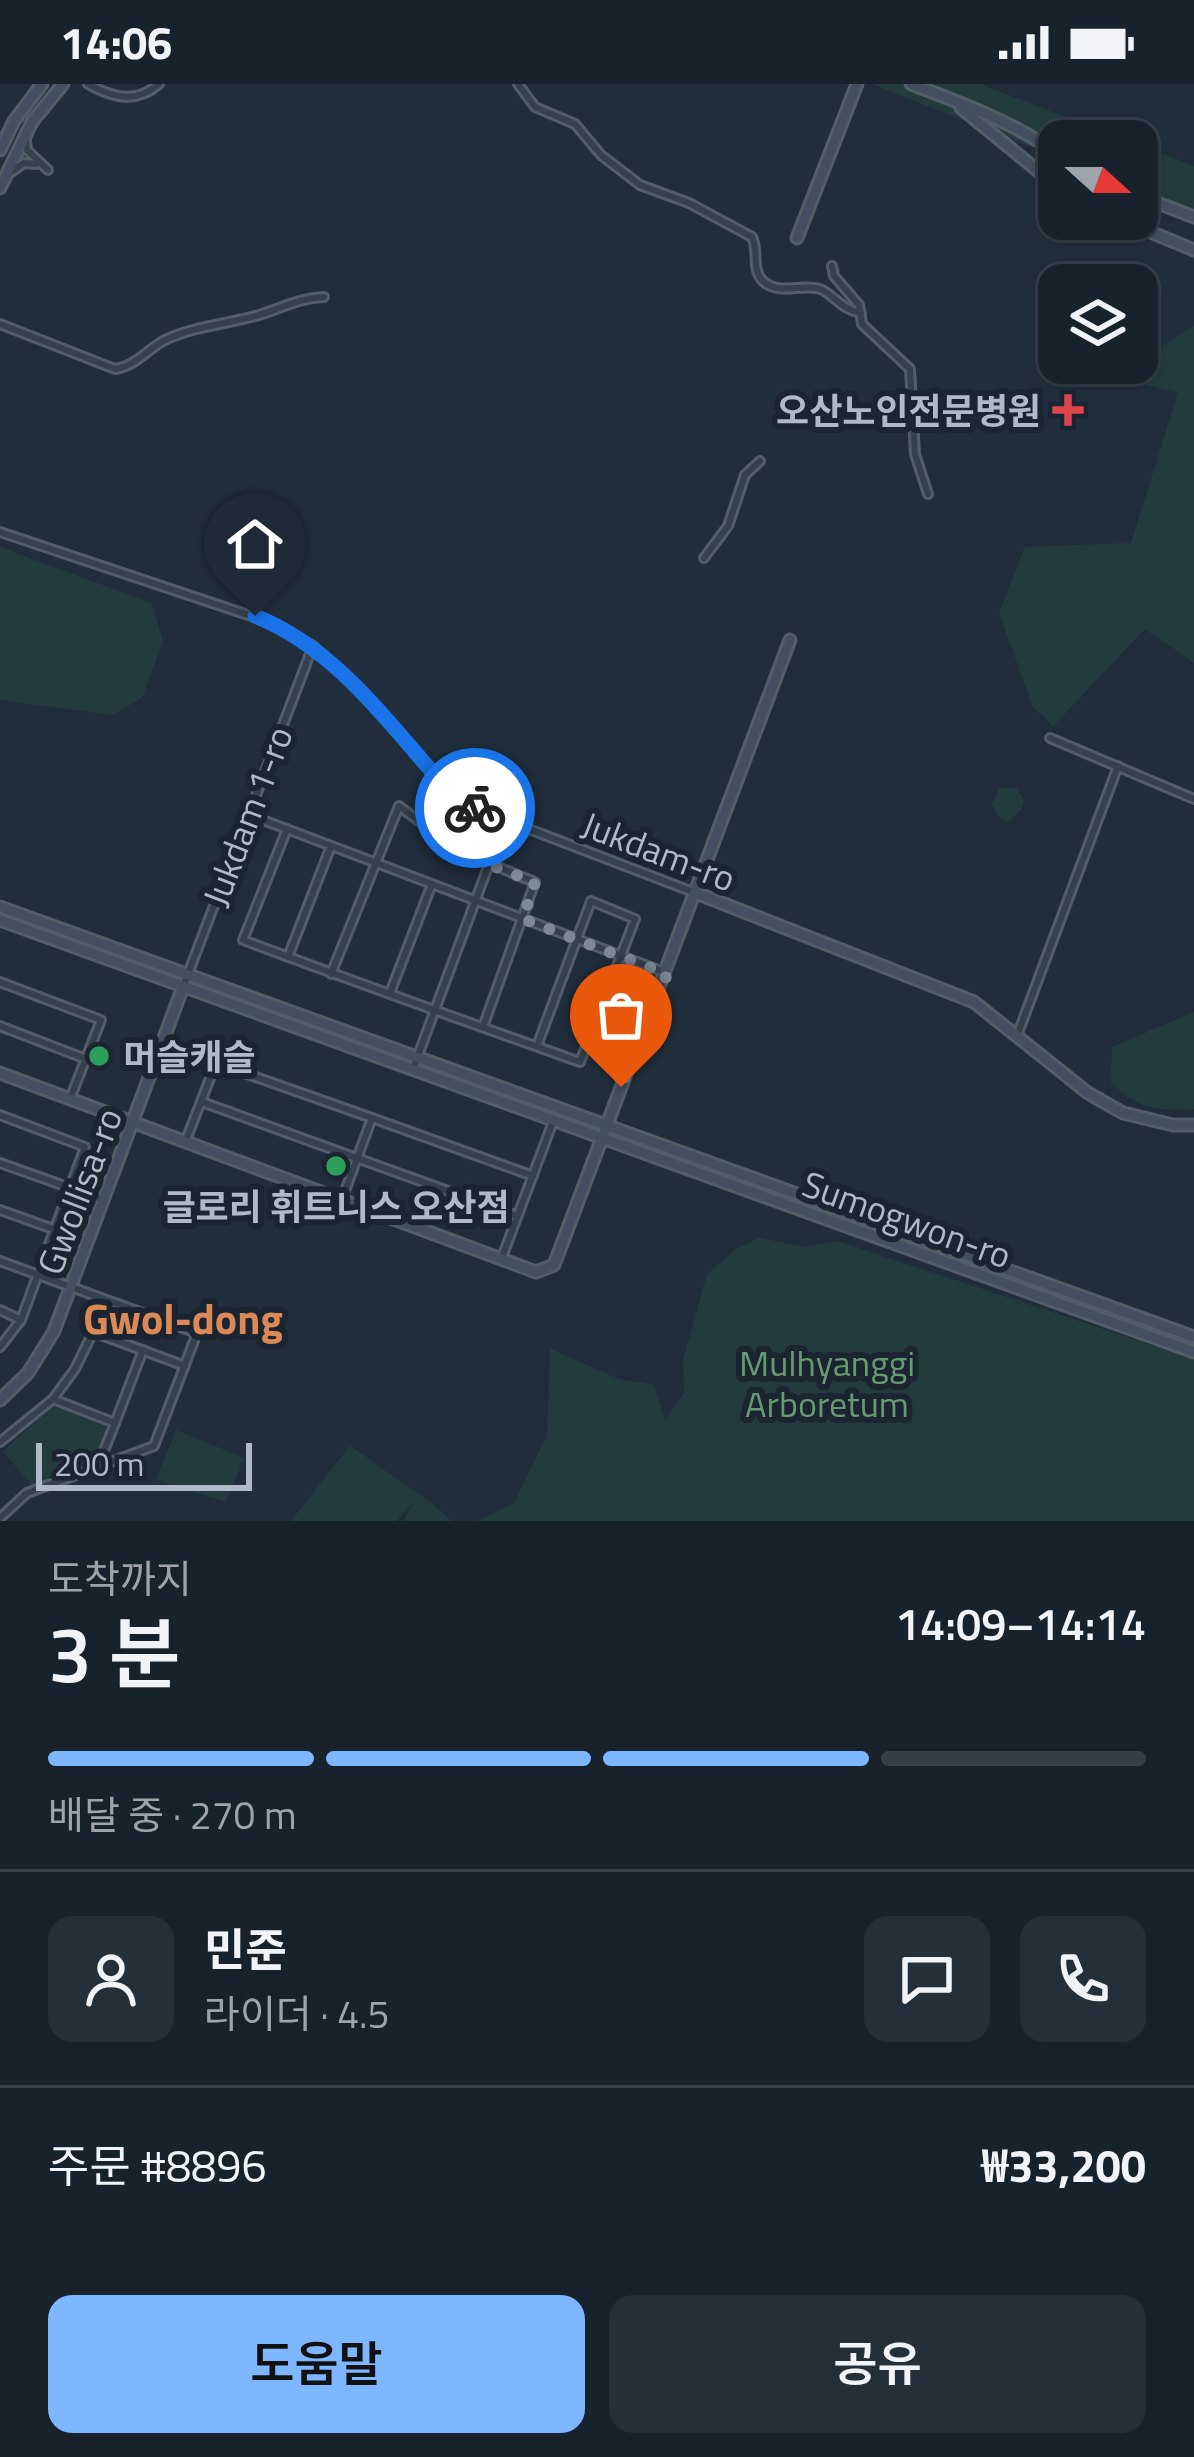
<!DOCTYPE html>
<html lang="ko">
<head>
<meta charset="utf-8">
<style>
	body { margin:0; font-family:"Titillium Web","Noto Sans KR",sans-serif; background:#252f39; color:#f1f3f6; height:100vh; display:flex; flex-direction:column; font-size:45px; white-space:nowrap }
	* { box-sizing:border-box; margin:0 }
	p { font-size:39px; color:#9fa4aa }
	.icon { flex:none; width:66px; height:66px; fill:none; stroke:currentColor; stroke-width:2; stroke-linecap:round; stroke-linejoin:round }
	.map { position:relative; height:1437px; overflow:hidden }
	.side { display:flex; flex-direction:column; background:#18222d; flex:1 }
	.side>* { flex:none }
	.needle { width:78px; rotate:111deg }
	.buttons { position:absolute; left:1038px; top:36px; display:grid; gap:24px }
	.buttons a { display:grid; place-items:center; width:120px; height:120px; border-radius:24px; background:#18222d; box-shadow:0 3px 9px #0004,0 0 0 3px #363f49; font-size:60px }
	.scale { position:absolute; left:36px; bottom:30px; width:216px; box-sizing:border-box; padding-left:12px; border:6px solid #afbac8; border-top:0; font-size:33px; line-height:42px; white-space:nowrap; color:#afbac8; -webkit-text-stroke:9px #1a2531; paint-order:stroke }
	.pin { position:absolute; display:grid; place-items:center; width:102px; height:102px; color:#fff; margin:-123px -51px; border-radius:50% 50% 50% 0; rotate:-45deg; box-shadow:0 0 12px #0007 }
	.pin .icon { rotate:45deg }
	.courier { position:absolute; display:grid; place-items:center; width:120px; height:120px; margin:-60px; border:9px solid #1a73e8; border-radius:50%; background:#fff; color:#222; box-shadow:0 3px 15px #0007 }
	.head em { font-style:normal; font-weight:600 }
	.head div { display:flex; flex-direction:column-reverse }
	.head { display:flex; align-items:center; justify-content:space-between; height:204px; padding:0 48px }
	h1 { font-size:78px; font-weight:600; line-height:90px }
	.bar { display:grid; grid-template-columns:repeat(4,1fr); gap:18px 12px; align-content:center; height:144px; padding:0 48px }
	.bar i { height:15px; border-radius:9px; background:#363f49 }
	.bar .selected { background:#7eb7ff }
	.bar p { grid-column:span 4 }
	.line { display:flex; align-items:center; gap:30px; padding:0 48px; border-top:3px solid #363f49 }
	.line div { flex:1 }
	.round { display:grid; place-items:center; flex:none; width:126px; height:126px; border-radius:24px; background:#252f39 }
	.primary-button { display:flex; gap:24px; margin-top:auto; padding:24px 48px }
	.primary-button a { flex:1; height:138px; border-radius:24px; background:#7eb7ff; color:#111; font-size:48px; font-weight:600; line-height:138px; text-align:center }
	.primary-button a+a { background:#252f39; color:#f1f3f6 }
	.status { display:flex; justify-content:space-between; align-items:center; height:84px; padding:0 60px; background:#18222d; direction:ltr }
	.status svg { height:33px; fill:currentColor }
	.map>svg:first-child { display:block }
</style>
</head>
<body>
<div class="status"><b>14:06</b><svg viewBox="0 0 49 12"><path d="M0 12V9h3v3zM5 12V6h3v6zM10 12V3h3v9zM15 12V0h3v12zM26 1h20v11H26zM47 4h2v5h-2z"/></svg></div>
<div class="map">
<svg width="1194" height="1437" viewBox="0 0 1194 1437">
	<rect width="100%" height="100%" fill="#202e3c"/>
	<!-- green -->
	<g fill="#223c3d">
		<polygon points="872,0 980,0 1128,57 1059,57 1059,74"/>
		<polygon points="1137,60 1194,82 1194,126 1137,104"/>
		<polygon points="1194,242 1194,579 1145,545 1053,642 1033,623 999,529 1025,463 1131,459 1178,309 1132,297 1134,279"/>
		<polygon points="0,463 151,519 163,556 142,614 112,631 0,616"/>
		<polygon points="999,704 1016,704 1024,716 1021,726 1008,738 997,731 992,720"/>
		<path d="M1194 928V1025C1155 1027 1140 1025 1111 999L1112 963Z"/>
		<polygon points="759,1154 806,1163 837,1157 1194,1275 1194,1437 478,1437 514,1419 547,1351 550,1265 619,1295 654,1301 665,1336 684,1309 683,1276 707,1190 735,1166"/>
		<polygon points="56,1320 111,1343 96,1378 33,1403 3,1367"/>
		<polygon points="176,1346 244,1374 226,1418 156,1396"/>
		<polygon points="350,1362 432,1419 451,1437 403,1437 414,1418 396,1437 291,1437"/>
	</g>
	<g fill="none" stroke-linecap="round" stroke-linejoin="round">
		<defs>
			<g id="street">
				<path d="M88 0C113 14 136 20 159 0"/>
				<path d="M518 0 535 23 575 40 601 71 640 101 689 119 752 153C759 166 751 186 763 197 779 212 802 199 820 205 835 211 840 225 861 229"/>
				<polyline points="26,57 27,66 48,86"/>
				<polyline points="11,88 24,79 36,80"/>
				<polyline points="832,182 834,192 859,221 862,240 910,285 915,370 928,410"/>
				<path d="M0 240 115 285C134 283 148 265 165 256 194 242 228 240 259 231 282 224 299 214 324 213"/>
				<polyline points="0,448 278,541 313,562 346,592 449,707 474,724 693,808"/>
				<polyline points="704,474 728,442 745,391 760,377"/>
				<polyline points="1050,654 1194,715"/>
				<polyline points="247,730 664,888"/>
				<path d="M287 745 243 856C355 898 467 938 580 978L635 835 591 817 537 962"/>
				<polyline points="288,873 331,762"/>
				<path d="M331 890 399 722C442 756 484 779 535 798L483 943"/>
				<polyline points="0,898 101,936 70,1015"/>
				<polyline points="183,903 313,562"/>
				<polyline points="390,909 432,800"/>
				<polyline points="0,942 86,975"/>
				<polyline points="1017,952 1118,682"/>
				<polyline points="413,985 505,737"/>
				<polyline points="202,1018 517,1132"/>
				<polyline points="0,1031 85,1063 21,1236"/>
				<polyline points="372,1034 533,1092"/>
				<polyline points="186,1056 216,979 372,1034 342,1115"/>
				<polyline points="0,1079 104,1116"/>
				<polyline points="0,1126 56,1146"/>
				<polyline points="501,1176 554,1035"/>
				<polyline points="0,1177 197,1249 154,1362 27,1409 0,1434"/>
				<polyline points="0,1226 21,1236 0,1263"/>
				<polyline points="115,1339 143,1266"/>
				<polyline points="0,1358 53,1315"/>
				<polyline points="100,1377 115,1339 53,1315 75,1285 93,1248 185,1282"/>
			</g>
			<g id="secondary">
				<path d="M911 0C964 20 1012 38 1059 70"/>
				<polyline points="961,24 1059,104"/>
				<polyline points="0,66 14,37 42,0"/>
				<polyline points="0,104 32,38 63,0"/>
				<polyline points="1137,111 1194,133"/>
				<polyline points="1119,135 1194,166"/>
				<polyline points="797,154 857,0"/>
				<polyline points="696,809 974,918 1088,1009 1123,1029 1173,1041 1194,1041"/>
				<polyline points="0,823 1194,1253"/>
				<polyline points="0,836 1194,1268"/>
				<polyline points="0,989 536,1188 554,1181 790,556"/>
				<polyline points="0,1316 28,1289 54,1247 183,903"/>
			</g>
		</defs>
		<!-- street casing -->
		<use href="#street" stroke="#525d6a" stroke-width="12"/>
		<!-- secondary casing -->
		<use href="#secondary" stroke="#525d6a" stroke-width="15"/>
		<!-- street -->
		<use href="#street" stroke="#34404c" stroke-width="6"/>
		<!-- secondary -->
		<use href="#secondary" stroke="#424f60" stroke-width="9"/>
	</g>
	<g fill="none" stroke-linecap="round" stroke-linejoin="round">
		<!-- done -->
		<polyline stroke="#7d8997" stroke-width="12" stroke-dasharray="0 21.6" points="475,724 505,737 490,781 535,798 523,835 667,890 621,1003"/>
		<!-- route -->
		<path stroke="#1a73e8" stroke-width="15" d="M255 532C338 565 391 643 449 707L475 724"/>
	</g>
	<!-- markers -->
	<path fill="#e0444e" stroke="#1a2531" stroke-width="4.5" d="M1062 308h12v12h12v12h-12v12h-12v-12h-12v-12h12z"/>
	<g fill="#2e9e5b" stroke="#1a2531" stroke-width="4.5">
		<circle cx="99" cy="972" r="12"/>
		<circle cx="336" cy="1082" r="12"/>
	</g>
	<g text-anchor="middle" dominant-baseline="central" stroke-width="12" stroke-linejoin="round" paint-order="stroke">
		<!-- poi labels -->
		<g font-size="36" font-weight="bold" fill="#afbac8" stroke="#1a2531" text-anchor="end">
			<text x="1041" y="326">오산노인전문병원</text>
			<text x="123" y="972" text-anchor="start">머슬캐슬</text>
			<text x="336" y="1122" text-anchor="middle">글로리 휘트니스 오산점</text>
		</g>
		<!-- street labels -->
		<g font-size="36" fill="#afbac8" stroke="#1a2531">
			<text transform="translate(247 732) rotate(-69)">Jukdam 1-ro</text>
			<text transform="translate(659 767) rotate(21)">Jukdam-ro</text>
			<text transform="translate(79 1107) rotate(-69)">Gwollisa-ro</text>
			<text transform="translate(907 1135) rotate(20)">Sumogwon-ro</text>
		</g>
		<!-- park labels -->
		<g font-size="36" fill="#659b6e" stroke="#1a2531">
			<text x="827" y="1278">Mulhyanggi<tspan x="827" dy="41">Arboretum</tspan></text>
		</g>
		<!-- quarter labels -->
		<g font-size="42" font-weight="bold" fill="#db8957" stroke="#1a2531">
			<text x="183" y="1234">Gwol-dong</text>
		</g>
	</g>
</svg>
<div class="buttons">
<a><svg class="needle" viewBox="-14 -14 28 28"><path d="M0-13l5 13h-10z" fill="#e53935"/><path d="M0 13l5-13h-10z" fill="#9fa4aa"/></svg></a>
<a><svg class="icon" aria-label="layers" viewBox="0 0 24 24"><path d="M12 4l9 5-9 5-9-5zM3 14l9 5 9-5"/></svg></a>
</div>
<div class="scale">200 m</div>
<div class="pin" style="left:621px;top:1003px;background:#ea580c"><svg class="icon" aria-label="bag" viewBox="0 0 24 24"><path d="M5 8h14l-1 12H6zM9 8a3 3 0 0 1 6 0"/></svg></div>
<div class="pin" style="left:255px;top:532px;background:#1f2937"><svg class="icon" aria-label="home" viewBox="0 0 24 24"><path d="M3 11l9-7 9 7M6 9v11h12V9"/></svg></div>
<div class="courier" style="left:475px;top:724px"><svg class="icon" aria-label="bike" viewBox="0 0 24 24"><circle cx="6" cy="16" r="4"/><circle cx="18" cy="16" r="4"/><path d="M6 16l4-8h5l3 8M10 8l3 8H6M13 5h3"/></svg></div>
</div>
<section class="side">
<div class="head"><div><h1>3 분</h1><p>도착까지</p></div><em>14:09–14:14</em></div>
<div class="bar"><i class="selected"></i><i class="selected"></i><i class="selected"></i><i></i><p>배달 중 · 270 m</p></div>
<div class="line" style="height:216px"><a class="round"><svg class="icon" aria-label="person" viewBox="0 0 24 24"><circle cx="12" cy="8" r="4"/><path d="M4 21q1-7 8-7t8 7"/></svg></a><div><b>민준</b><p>라이더 · 4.5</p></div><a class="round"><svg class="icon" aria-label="chat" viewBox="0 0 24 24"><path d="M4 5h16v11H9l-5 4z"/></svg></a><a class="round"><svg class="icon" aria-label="phone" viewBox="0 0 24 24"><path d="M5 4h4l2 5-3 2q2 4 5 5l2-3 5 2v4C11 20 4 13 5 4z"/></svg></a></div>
<div class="line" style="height:156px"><div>주문 #8896</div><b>₩33,200</b></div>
<div class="primary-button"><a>도움말</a><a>공유</a></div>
</section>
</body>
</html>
